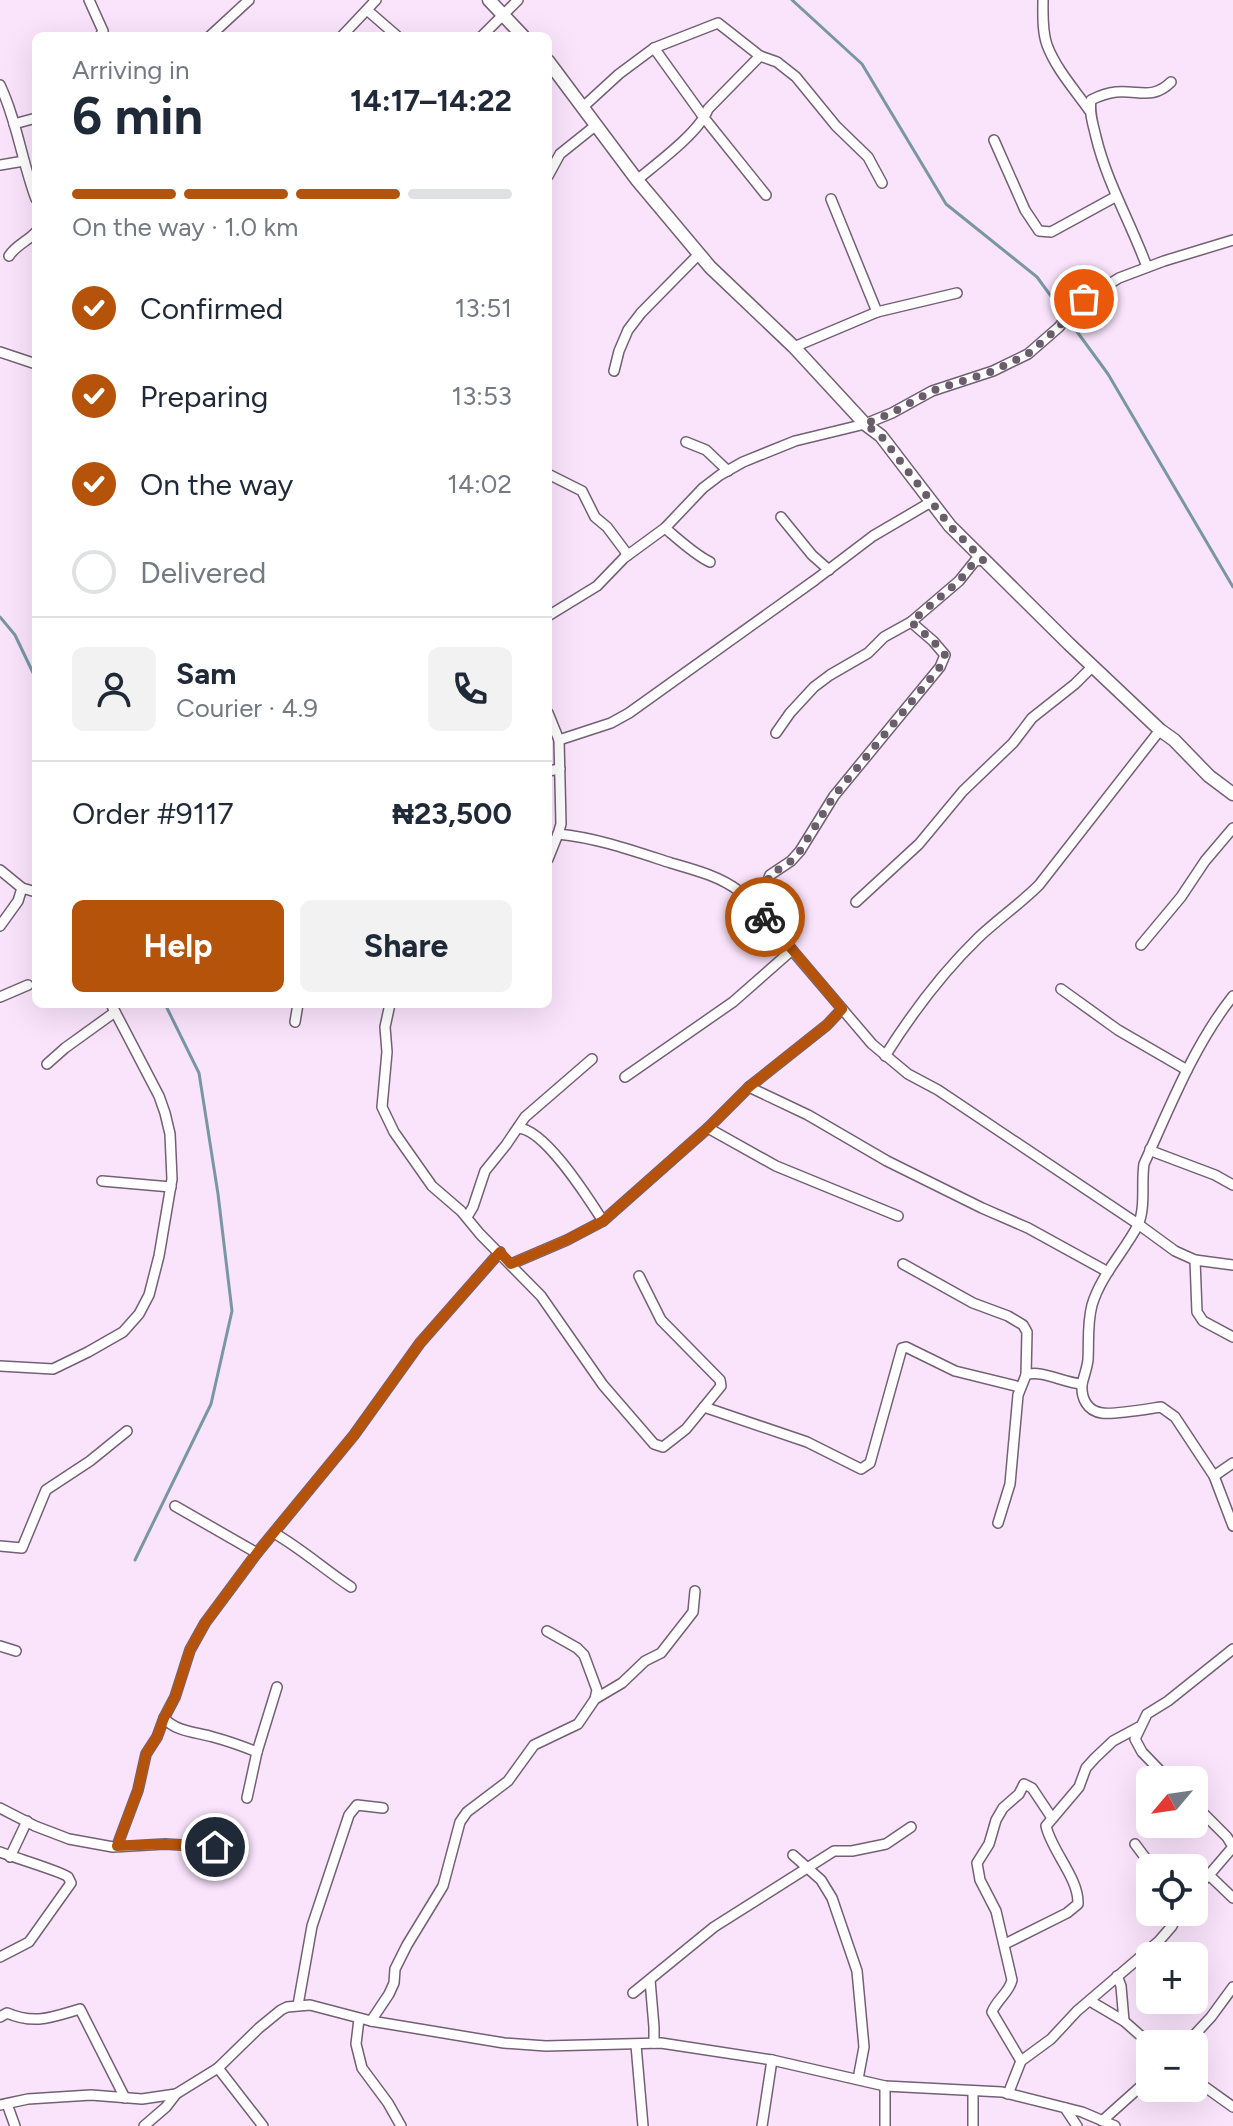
<!DOCTYPE html>
<html lang="en">
<head>
<meta charset="utf-8">
<style>
	body { margin:0; font-family:Figtree,sans-serif; background:#f2f2f3; color:#1f2937; height:100vh; display:flex; flex-direction:column; font-size:30px; white-space:nowrap }
	* { box-sizing:border-box; margin:0 }
	p { font-size:26px; color:#747a83 }
	.icon { flex:none; width:44px; height:44px; fill:none; stroke:currentColor; stroke-width:2; stroke-linecap:round; stroke-linejoin:round }
	.map { position:relative; flex:1; overflow:hidden }
	.drawer { position:absolute; left:32px; top:32px; width:520px; height:976px; display:flex; flex-direction:column; background:#fff; border-radius:12px; box-shadow:0 8px 32px #0002 }
	.drawer>* { flex:none }
	.needle { width:52px; rotate:241deg }
	.tools { position:absolute; left:1136px; top:1766px; display:grid; gap:16px }
	.tools a { display:grid; place-items:center; width:72px; height:72px; border-radius:12px; background:#fff; box-shadow:0 8px 32px #0002; font-size:40px }
	.pin { position:absolute; display:grid; place-items:center; width:68px; height:68px; color:#fff; margin:-34px; border:4px solid #fff; border-radius:50%; box-shadow:0 2px 8px #0007 }
	.courier { position:absolute; display:grid; place-items:center; width:80px; height:80px; margin:-40px; border:6px solid #b45309; border-radius:50%; background:#fff; color:#222; box-shadow:0 2px 10px #0007 }
	.summary em { font-style:normal; font-weight:700 }
	.summary div { display:flex; flex-direction:column-reverse }
	.summary { display:flex; align-items:center; justify-content:space-between; height:136px; padding:0 40px }
	h1 { font-size:52px; font-weight:700; line-height:60px }
	.bar { display:grid; grid-template-columns:repeat(4,1fr); gap:12px 8px; align-content:center; height:96px; padding:0 40px }
	.bar i { height:10px; border-radius:6px; background:#e0e1e3 }
	.bar .active { background:#b45309 }
	.bar p { grid-column:span 4 }
	.line { display:flex; align-items:center; gap:20px; padding:0 40px; border-top:2px solid #e0e1e3 }
	.line div { flex:1 }
	.round { display:grid; place-items:center; flex:none; width:84px; height:84px; border-radius:12px; background:#f2f2f3 }
	ol { padding:0 40px; list-style:none }
	li { display:flex; align-items:center; gap:24px; height:88px }
	li p { margin-inline-start:auto }
	li .icon { padding:8px; border-radius:50%; background:#b45309; color:#fff; stroke-width:4 }
	li:last-child { color:#747a83 }
	li i { width:44px; height:44px; border:4px solid #e0e1e3; border-radius:50% }
	.button { display:flex; gap:16px; margin-top:auto; padding:16px 40px }
	.button a { flex:1; height:92px; border-radius:12px; background:#b45309; color:#fff; font-size:32px; font-weight:700; line-height:92px; text-align:center }
	.button a+a { background:#f2f2f3; color:#1f2937 }
	.map>svg:first-child { display:block }
</style>
</head>
<body>
<div class="map">
<svg width="1233" height="2126" viewBox="0 0 1233 2126">
	<rect width="100%" height="100%" fill="#fae4fc"/>
	<g fill="none" stroke-linecap="round" stroke-linejoin="round">
		<!-- stream -->
		<g stroke="#7996a3" stroke-width="3">
			<polyline points="792,0 862,64 946,204 1037,277 1108,374 1233,587"/>
			<polyline points="0,617 15,635 36,679"/>
			<polyline points="135,1560 211,1404 232,1311 218,1194 199,1073 165,1004"/>
		</g>
		<defs>
			<g id="minor">
				<polyline points="89,0 103,31 100,36"/>
				<path d="M1043 0C1043 14 1042 31 1047 45 1056 69 1075 90 1089 110"/>
				<polyline points="367,10 397,36"/>
				<polyline points="210,36 249,0"/>
				<polyline points="342,36 376,0"/>
				<polyline points="482,36 518,0"/>
				<polyline points="654,48 705,119 766,195"/>
				<path d="M0 85C17 121 22 162 36 199"/>
				<polyline points="583,107 619,74 654,48 718,23 760,56 777,62 796,77 836,126 868,157 882,183"/>
				<polyline points="14,124 36,118"/>
				<polyline points="994,140 1025,210 1039,231 1051,232 1115,197"/>
				<polyline points="0,165 24,161"/>
				<polyline points="548,176 560,154 595,126"/>
				<path d="M637 180C656 164 700 132 708 109L760 56"/>
				<polyline points="831,199 877,312"/>
				<path d="M9 256C16 245 28 241 36 232"/>
				<path d="M1147 267C1131 223 1107 183 1096 137 1093 124 1089 113 1091 100 1099 96 1107 93 1116 92 1139 90 1153 100 1171 82"/>
				<polyline points="794,347 877,312 957,293"/>
				<polyline points="0,352 36,364"/>
				<polyline points="614,371 619,351 628,330 641,313 699,254"/>
				<polyline points="686,442 706,450 728,471"/>
				<polyline points="548,474 582,491 595,517 607,527 628,555"/>
				<polyline points="781,517 812,555 829,570"/>
				<path d="M665 528C678 539 695 555 710 562"/>
				<polyline points="548,616 597,586 624,558 665,528 703,488 720,475 743,462 795,441 865,424 892,413 932,391 993,371 1028,354 1059,327 1077,304 1119,278 1164,261 1233,240"/>
				<polyline points="548,713 559,740 561,824 558,834 548,859"/>
				<polyline points="776,733 790,713 814,687 830,675 868,653 884,637 911,622 959,581 975,561 983,560"/>
				<polyline points="559,740 611,723 629,713 815,580 873,536 931,502"/>
				<polyline points="548,771 560,769"/>
				<path d="M558 834C598 838 634 851 671 863 695 870 719 876 739 891 760 907 776 930 792 950L733 1002 625 1077"/>
				<polyline points="0,870 22,888 36,892"/>
				<polyline points="856,902 919,844 963,791 1013,743 1032,718 1075,684 1093,666"/>
				<polyline points="757,908 770,875 791,861 800,851 834,796 940,667 945,655 933,641 911,622"/>
				<polyline points="0,926 18,901 22,888"/>
				<polyline points="1141,945 1181,897 1205,861 1233,828"/>
				<polyline points="792,950 872,1044 908,1074 938,1090 1138,1224 1175,1251 1195,1260 1233,1265"/>
				<polyline points="1061,989 1118,1030 1187,1070"/>
				<polyline points="0,997 28,985"/>
				<polyline points="390,1004 385,1027 387,1052 382,1107 394,1132 432,1186 461,1211 480,1234 541,1296 603,1385 654,1444 663,1447 686,1429 721,1386 720,1380 661,1320 639,1276"/>
				<polyline points="295,1022 298,1004"/>
				<path d="M885 1056C912 1013 942 973 978 938 998 919 1020 904 1039 885L1160 730"/>
				<polyline points="47,1064 65,1048 115,1012"/>
				<polyline points="749,1087 808,1115 887,1161 982,1208 1028,1228 1108,1272"/>
				<path d="M518 1128C545 1129 588 1198 603 1221"/>
				<polyline points="708,1128 776,1166 898,1216"/>
				<polyline points="1150,1149 1154,1152 1215,1175 1233,1185"/>
				<polyline points="102,1181 171,1187"/>
				<polyline points="467,1217 473,1207 485,1171 506,1145 525,1117 592,1059"/>
				<polyline points="1195,1260 1197,1312 1203,1321 1233,1337"/>
				<polyline points="511,1264 567,1240 603,1221 708,1128 749,1087 827,1025 842,1009"/>
				<polyline points="903,1264 973,1303 1008,1316 1023,1325 1027,1332 1026,1375"/>
				<polyline points="0,1366 53,1369 88,1352 123,1332 139,1314 149,1295 159,1256 172,1179 170,1134 165,1113 159,1096 111,1004"/>
				<path d="M1082 1384C1081 1398 1087 1411 1102 1413 1113 1415 1147 1409 1161 1407L1175 1417 1214 1476 1233 1526"/>
				<polyline points="704,1407 807,1442 861,1469 870,1463 902,1348 906,1347 955,1371 1020,1387"/>
				<polyline points="1214,1476 1233,1463"/>
				<polyline points="175,1506 257,1553"/>
				<path d="M998 1523 1010 1484 1018 1395 1026 1375C1040 1369 1064 1383 1082 1384 1084 1376 1087 1368 1088 1360 1089 1342 1087 1324 1092 1305 1101 1275 1124 1252 1138 1225 1146 1207 1141 1183 1144 1164 1170 1107 1194 1045 1233 996"/>
				<path d="M274 1533C302 1549 325 1570 351 1587"/>
				<polyline points="0,1546 22,1548 46,1490 90,1461 127,1431"/>
				<polyline points="0,1646 16,1651"/>
				<polyline points="595,1699 622,1683 645,1661 661,1653 693,1612 695,1591"/>
				<path d="M164 1718C176 1732 196 1732 213 1737 228 1741 242 1746 257 1752"/>
				<polyline points="1169,1780 1142,1752 1135,1739 1147,1714 1168,1701 1233,1649"/>
				<polyline points="247,1798 257,1752 277,1687"/>
				<polyline points="1194,1804 1227,1837 1233,1847 1209,1875 1194,1889"/>
				<polyline points="0,1808 35,1826 69,1839 113,1847 165,1844 215,1847"/>
				<polyline points="1135,1844 1153,1868"/>
				<polyline points="117,1846 138,1790 146,1754 157,1737 164,1718 175,1697 190,1650 205,1623 257,1553 354,1435 420,1343 500,1252"/>
				<path d="M0 1852C12 1857 63 1872 68 1877 69 1879 70 1881 71 1883L29 1942 0 1957"/>
				<polyline points="793,1855 821,1880 832,1898 857,1971 864,2047 858,2079"/>
				<polyline points="10,1857 27,1821"/>
				<polyline points="1209,1875 1233,1898"/>
				<path d="M1005 1944 1067 1913 1078 1904C1079 1878 1052 1852 1046 1826L1079 1787 1086 1768 1095 1758 1113 1741 1139 1727"/>
				<polyline points="1117,1976 1121,1986 1124,2021"/>
				<polyline points="650,1980 654,2027 654,2043"/>
				<polyline points="633,1993 714,1927 834,1851 852,1851 886,1844 911,1827"/>
				<polyline points="1090,2001 1124,2021 1150,2044"/>
				<polyline points="298,2005 312,1926 349,1815 357,1805 383,1808"/>
				<path d="M0 2017 7 2013C35 2025 52 2017 80 2009L125 2098"/>
				<polyline points="359,2019 356,2044 362,2068 388,2103 401,2126"/>
				<polyline points="371,2021 389,1994 394,1983 395,1969 407,1945 443,1886 460,1822 467,1812 508,1781 534,1745 578,1724 595,1699 597,1690 584,1655 577,1648 547,1631"/>
				<polyline points="1186,2044 1211,2017 1233,1987"/>
				<polyline points="636,2045 643,2126"/>
				<path d="M1021 2061 992 2012C997 1999 1009 1993 1012 1980L996 1911 980 1880 977 1863 989 1844 996 1820 1003 1808 1019 1794 1024 1784 1032 1788 1052 1818"/>
				<polyline points="218,2068 263,2126"/>
				<polyline points="1194,2079 1233,2107"/>
				<polyline points="885,2086 885,2126"/>
				<polyline points="1008,2094 1021,2061 1051,2039 1077,2011 1159,1941 1172,1926 1178,1912"/>
				<polyline points="7,2104 15,2126"/>
				<polyline points="0,2105 28,2099 91,2095 142,2099 176,2094 218,2068 259,2028 281,2010 287,2007 310,2005 371,2021 504,2043 546,2046 661,2043 772,2060 885,2086 1002,2092 1082,2112 1115,2126"/>
				<polyline points="1065,2108 1077,2126"/>
				<polyline points="1102,2121 1150,2078"/>
				<polyline points="144,2126 166,2107 176,2094"/>
				<polyline points="762,2126 772,2060"/>
				<polyline points="973,2126 973,2091"/>
			</g>
			<g id="tertiary">
				<polyline points="489,0 523,36"/>
				<polyline points="548,61 637,180 710,267 794,347 865,424 881,436 950,526 1069,644 1160,730 1174,740 1209,776 1233,794"/>
			</g>
		</defs>
		<!-- minor casing -->
		<use href="#minor" stroke="#736074" stroke-width="12"/>
		<!-- tertiary casing -->
		<use href="#tertiary" stroke="#736074" stroke-width="15"/>
		<!-- minor -->
		<use href="#minor" stroke="#fff" stroke-width="9"/>
		<!-- tertiary -->
		<use href="#tertiary" stroke="#fff" stroke-width="12"/>
	</g>
	<g fill="none" stroke-linecap="round" stroke-linejoin="round">
		<!-- done -->
		<polyline stroke="#6a5d6c" stroke-width="8" stroke-dasharray="0 14.4" points="765,917 757,908 770,875 791,861 800,851 834,796 940,667 945,655 933,641 911,622 959,581 975,561 983,560 950,526 881,436 865,424 892,413 932,391 993,371 1028,354 1059,327 1077,304 1084,299"/>
		<!-- route -->
		<polyline stroke="#b45309" stroke-width="10" points="215,1847 165,1844 117,1846 138,1790 146,1754 157,1737 164,1718 175,1697 190,1650 205,1623 257,1553 354,1435 420,1343 500,1252 511,1264 567,1240 603,1221 708,1128 749,1087 827,1025 842,1009 765,917"/>
	</g>
</svg>
<div class="tools">
<a><svg class="needle" viewBox="-14 -14 28 28"><path d="M0-13l5 13h-10z" fill="#e53935"/><path d="M0 13l5-13h-10z" fill="#747a83"/></svg></a>
<a><svg class="icon" aria-label="locate" viewBox="0 0 24 24"><circle cx="12" cy="12" r="6"/><path d="M12 2v4M12 18v4M2 12h4M18 12h4"/></svg></a>
<a>+</a>
<a>−</a>
</div>
<div class="pin" style="left:1084px;top:299px;background:#ea580c"><svg class="icon" aria-label="bag" viewBox="0 0 24 24"><path d="M5 8h14l-1 12H6zM9 8a3 3 0 0 1 6 0"/></svg></div>
<div class="pin" style="left:215px;top:1847px;background:#1f2937"><svg class="icon" aria-label="home" viewBox="0 0 24 24"><path d="M3 11l9-7 9 7M6 9v11h12V9"/></svg></div>
<div class="courier" style="left:765px;top:917px"><svg class="icon" aria-label="bike" viewBox="0 0 24 24"><circle cx="6" cy="16" r="4"/><circle cx="18" cy="16" r="4"/><path d="M6 16l4-8h5l3 8M10 8l3 8H6M13 5h3"/></svg></div>
<section class="drawer">
<div class="summary"><div><h1>6 min</h1><p>Arriving in</p></div><em>14:17–14:22</em></div>
<div class="bar"><i class="active"></i><i class="active"></i><i class="active"></i><i></i><p>On the way · 1.0 km</p></div>
<ol>
<li><svg class="icon" aria-label="check" viewBox="0 0 24 24"><path d="M5 12l5 5 9-10"/></svg>Confirmed<p>13:51</p></li>
<li><svg class="icon" aria-label="check" viewBox="0 0 24 24"><path d="M5 12l5 5 9-10"/></svg>Preparing<p>13:53</p></li>
<li><svg class="icon" aria-label="check" viewBox="0 0 24 24"><path d="M5 12l5 5 9-10"/></svg>On the way<p>14:02</p></li>
<li><i></i>Delivered</li>
</ol>
<div class="line" style="height:144px"><a class="round"><svg class="icon" aria-label="person" viewBox="0 0 24 24"><circle cx="12" cy="8" r="4"/><path d="M4 21q1-7 8-7t8 7"/></svg></a><div><b>Sam</b><p>Courier · 4.9</p></div><a class="round"><svg class="icon" aria-label="phone" viewBox="0 0 24 24"><path d="M5 4h4l2 5-3 2q2 4 5 5l2-3 5 2v4C11 20 4 13 5 4z"/></svg></a></div>
<div class="line" style="height:104px"><div>Order #9117</div><b>₦23,500</b></div>
<div class="button"><a>Help</a><a>Share</a></div>
</section>
</div>
</body>
</html>
